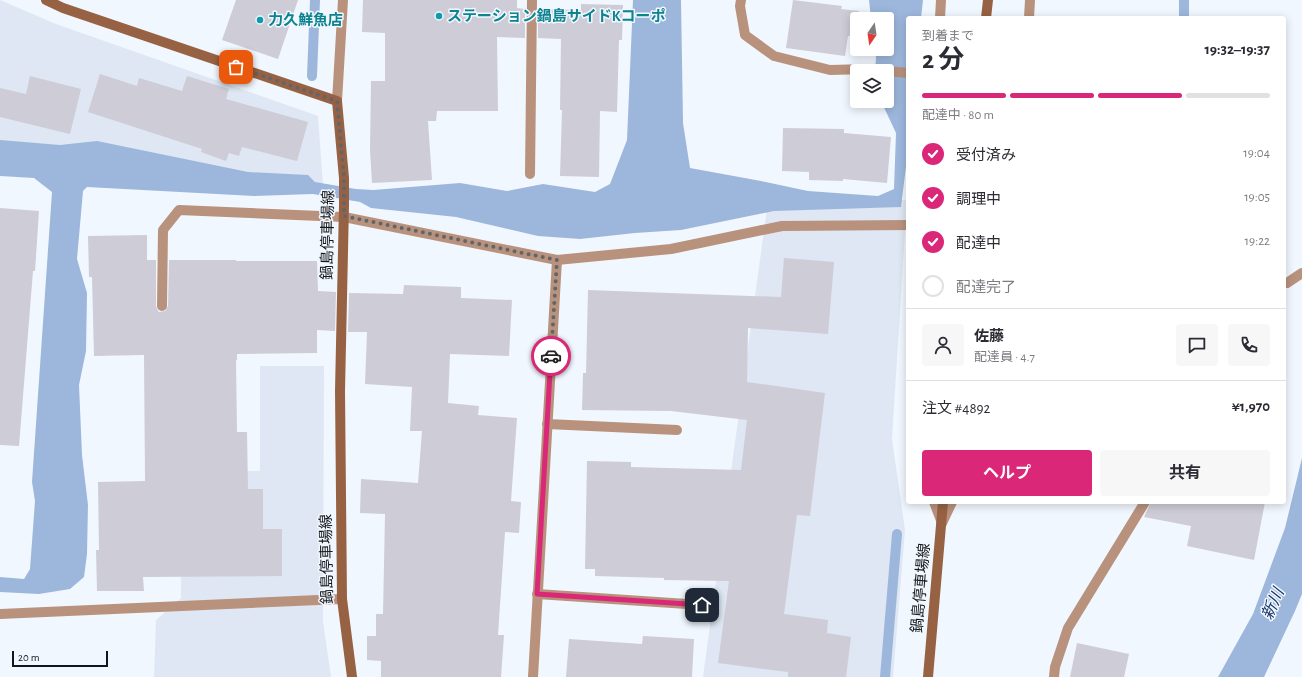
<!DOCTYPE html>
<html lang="ja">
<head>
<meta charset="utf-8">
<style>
	body { margin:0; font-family:"Alegreya Sans","Noto Sans JP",sans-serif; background:#f7f7f7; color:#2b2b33; height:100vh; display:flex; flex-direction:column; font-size:15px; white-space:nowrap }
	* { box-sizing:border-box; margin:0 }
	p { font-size:13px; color:#7c7c81 }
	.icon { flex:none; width:22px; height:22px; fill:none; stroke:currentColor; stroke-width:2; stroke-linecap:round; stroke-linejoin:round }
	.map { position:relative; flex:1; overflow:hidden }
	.sheet { position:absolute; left:906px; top:16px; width:380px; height:488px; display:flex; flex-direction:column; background:#fff; border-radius:4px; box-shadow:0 2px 10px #0003 }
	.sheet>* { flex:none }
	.needle { width:26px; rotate:193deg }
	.fabs { position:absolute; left:850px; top:12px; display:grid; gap:8px }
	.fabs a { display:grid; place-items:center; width:44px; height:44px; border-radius:4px; background:#fff; box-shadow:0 2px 10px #0003; font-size:20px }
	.scale { position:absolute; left:12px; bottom:10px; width:96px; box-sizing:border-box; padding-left:4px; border:2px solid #131619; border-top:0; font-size:11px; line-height:14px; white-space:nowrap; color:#131619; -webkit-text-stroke:3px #f1f7fe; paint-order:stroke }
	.pin { position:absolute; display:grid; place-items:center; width:34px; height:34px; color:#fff; margin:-17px; border-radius:8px; box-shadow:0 2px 6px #0006 }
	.courier { position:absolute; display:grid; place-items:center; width:40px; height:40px; margin:-20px; border:3px solid #db2777; border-radius:50%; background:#fff; color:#222; box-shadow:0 1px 5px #0007 }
	.headline em { font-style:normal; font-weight:700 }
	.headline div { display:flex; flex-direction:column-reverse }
	.headline { display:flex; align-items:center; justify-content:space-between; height:68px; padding:0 16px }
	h1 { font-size:26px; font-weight:700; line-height:30px }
	.bar { display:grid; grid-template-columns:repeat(4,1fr); gap:6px 4px; align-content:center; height:48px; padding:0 16px }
	.bar i { height:5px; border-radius:3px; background:#e1e1e2 }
	.bar .selected { background:#db2777 }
	.bar p { grid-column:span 4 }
	.line { display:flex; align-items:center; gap:10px; padding:0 16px; border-top:1px solid #e1e1e2 }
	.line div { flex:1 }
	.round { display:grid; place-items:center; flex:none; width:42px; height:42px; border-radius:4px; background:#f7f7f7 }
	ol { padding:0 16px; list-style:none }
	li { display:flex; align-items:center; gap:12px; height:44px }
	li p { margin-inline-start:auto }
	li .icon { padding:4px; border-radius:50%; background:#db2777; color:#fff; stroke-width:4 }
	li:last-child { color:#7c7c81 }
	li i { width:22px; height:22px; border:2px solid #e1e1e2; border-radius:50% }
	.primary-button { display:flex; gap:8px; margin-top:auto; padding:8px 16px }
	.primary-button a { flex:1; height:46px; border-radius:4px; background:#db2777; color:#fff; font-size:16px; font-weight:700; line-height:46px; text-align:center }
	.primary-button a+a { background:#f7f7f7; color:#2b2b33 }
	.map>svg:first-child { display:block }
</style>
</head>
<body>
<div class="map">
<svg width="1302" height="677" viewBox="0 0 1302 677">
	<rect width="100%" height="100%" fill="#f1f7fe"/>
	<!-- built -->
	<g fill="#dee7f3">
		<polygon points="0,0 56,24 318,116 323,186 0,152"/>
		<polygon points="907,200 892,439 905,530 893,677 703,677 768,201"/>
		<polygon points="260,366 324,366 323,621 331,677 154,677 156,620 181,598 180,471 260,471"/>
	</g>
	<!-- water -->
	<g fill="#9db7dc">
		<polygon points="633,0 681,0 683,123 690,168 761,181 808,191 878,196 894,189 896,133 881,101 887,101 887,71 875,71 876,58 875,49 887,49 887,19 871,19 869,0 923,0 921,18 908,18 908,150 901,207 774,211 681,230 635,233 580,239 538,236 456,217 371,208 360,202 313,194 254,196 87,187 83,191 77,259 87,293 86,351 79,385 82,455 88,505 87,554 84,577 70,589 39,594 0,592 0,577 24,579 30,569 35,501 32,482 52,192 34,178 0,176 0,140 60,145 97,141 248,172 308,175 315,182 356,189 373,190 460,183 507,191 543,184 595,192 610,184 627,140"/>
		<polygon points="1302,458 1302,594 1295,611 1264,677 1218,677 1253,614 1285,528"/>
	</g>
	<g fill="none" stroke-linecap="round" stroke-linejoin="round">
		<!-- stream -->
		<g stroke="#9db7dc" stroke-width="10">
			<polyline points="1184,18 1184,0"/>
			<polyline points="312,76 315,0"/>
			<polyline points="885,677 897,534"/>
		</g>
	</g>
	<!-- building -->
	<g fill="#ceccd6">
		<polygon points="236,0 298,0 278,59 222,40"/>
		<polygon points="363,0 517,0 517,8 525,9 525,38 497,37 498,111 437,111 436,121 428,121 432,180 372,183 370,150 371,81 385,81 385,33 362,32"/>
		<polygon points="793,0 842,6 841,9 859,11 855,37 848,36 845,56 786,48"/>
		<polygon points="581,4 623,5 622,40 619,40 617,112 600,111 599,177 560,176 562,110 560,110 561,39 538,38 538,9 581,10"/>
		<polygon points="100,74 137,86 139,78 182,91 187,76 229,89 226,99 308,122 297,161 242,147 239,156 229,153 226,161 201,152 202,149 88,112"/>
		<polygon points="30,76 81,89 70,134 0,117 0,88 26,94"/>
		<polygon points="783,128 844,129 844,133 891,137 887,183 843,179 843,181 809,180 809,172 782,171"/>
		<polygon points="0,208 39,211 35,271 33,271 19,446 0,445"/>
		<polygon points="147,235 147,260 156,260 156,306 157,309 159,312 165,311 168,306 169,260 236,260 236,261 317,261 318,291 336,292 335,331 317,330 317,353 237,354 237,360 236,360 237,432 247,432 248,489 263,489 263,529 282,529 282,576 143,577 144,591 97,591 96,550 99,550 98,482 145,481 144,355 94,356 92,277 89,277 88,236"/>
		<polygon points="784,258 834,262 828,334 748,328 747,382 825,393 810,516 797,515 784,614 828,620 827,633 851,637 846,677 788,677 788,672 718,663 729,581 664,580 664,578 595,576 595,569 585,569 587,461 631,462 631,467 741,470 747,420 671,411 582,410 583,373 586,373 588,290 781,297"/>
		<polygon points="404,285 461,287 461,298 512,300 509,356 450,354 448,403 479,406 478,415 517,418 511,501 521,502 519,533 505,532 498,635 504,635 501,677 381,677 381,661 367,660 367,636 376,636 376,614 383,614 385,514 360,513 361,479 418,483 422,431 410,431 412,387 365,384 367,332 348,332 349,293 403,294"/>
		<polygon points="1151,502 1265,502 1254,560 1187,546 1191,526 1144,517"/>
		<polygon points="643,636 694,639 692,677 566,677 569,639 642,644"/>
		<polygon points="1077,643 1129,654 1124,677 1070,677"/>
	</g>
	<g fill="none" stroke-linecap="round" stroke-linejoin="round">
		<!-- minor -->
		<g stroke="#b8927d" stroke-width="10">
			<polyline points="741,0 740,6 745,35 774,56 830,70 867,69 887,71"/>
			<polyline points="940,18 941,0"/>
			<polyline points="1029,18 1030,0"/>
			<polyline points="887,71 908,73"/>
			<polyline points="337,101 343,0"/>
			<polyline points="530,174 532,0"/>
			<polyline points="1284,283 1287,283 1302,273"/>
			<polyline points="162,306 163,230 179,210 344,217 557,260 671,249 782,226 908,225"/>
			<polyline points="547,424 677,430"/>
			<polyline points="934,502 942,523"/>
			<polyline points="942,523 952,502"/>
			<polyline points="537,594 702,605"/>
			<polyline points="0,614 342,599"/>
			<polyline points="533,677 557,260"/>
			<polyline points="1054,677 1055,667 1068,628 1145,502"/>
		</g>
		<!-- secondary -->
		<g stroke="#976243" stroke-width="10">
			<polyline points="46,0 63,8 337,101 344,178 344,205 340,391 342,599 352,677"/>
			<polyline points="986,18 988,0"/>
			<polyline points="928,677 943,502"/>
		</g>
	</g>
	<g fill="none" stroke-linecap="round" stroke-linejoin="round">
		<!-- done -->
		<polyline stroke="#616569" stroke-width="4" stroke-dasharray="0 7.2" points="236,67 337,101 344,178 344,216 557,260 551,356"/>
		<!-- route -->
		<polyline stroke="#db2777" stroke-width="5" points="551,356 537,594 702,605"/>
	</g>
	<!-- markers -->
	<g fill="#0f9aa8" stroke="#f1f7fe" stroke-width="1.5">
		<circle cx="439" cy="16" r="4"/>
		<circle cx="260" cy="20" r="4"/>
	</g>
	<g text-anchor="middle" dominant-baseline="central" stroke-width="3" stroke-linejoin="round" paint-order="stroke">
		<!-- culture labels -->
		<g font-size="15" font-weight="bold" fill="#0d838f" stroke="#f1f7fe" text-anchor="start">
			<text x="447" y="16">ステーション鍋島サイドKコーポ</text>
			<text x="268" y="20">力久鮮魚店</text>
		</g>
		<!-- street labels -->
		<g font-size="15" fill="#131619" stroke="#f1f7fe">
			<text transform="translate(328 235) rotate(-89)">鍋島停車場線</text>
			<text transform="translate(327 559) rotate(-91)">鍋島停車場線</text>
			<text transform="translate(921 588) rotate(-85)">鍋島停車場線</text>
		</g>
		<!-- water labels -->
		<g font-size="16" font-style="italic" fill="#173867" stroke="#f1f7fe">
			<text transform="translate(1273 604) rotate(-66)">新川</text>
		</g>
	</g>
</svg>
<div class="fabs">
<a><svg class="needle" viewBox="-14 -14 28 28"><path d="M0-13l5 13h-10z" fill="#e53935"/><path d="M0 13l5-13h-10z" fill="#7c7c81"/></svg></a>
<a><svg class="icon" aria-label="layers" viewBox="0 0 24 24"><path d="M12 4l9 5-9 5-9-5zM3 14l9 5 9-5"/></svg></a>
</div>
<div class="scale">20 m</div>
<div class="pin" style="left:236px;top:67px;background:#ea580c"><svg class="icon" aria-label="bag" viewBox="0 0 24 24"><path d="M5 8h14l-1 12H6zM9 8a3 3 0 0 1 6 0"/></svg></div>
<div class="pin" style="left:702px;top:605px;background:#1f2937"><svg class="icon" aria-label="home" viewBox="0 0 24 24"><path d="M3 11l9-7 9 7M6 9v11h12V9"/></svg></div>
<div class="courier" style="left:551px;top:356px"><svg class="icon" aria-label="car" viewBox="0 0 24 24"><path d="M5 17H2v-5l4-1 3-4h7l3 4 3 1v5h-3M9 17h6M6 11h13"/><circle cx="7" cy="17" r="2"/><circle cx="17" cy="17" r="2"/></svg></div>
<section class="sheet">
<div class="headline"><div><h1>2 分</h1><p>到着まで</p></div><em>19:32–19:37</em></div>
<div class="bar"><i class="selected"></i><i class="selected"></i><i class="selected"></i><i></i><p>配達中 · 80 m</p></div>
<ol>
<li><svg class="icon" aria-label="check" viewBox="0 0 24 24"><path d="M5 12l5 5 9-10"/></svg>受付済み<p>19:04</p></li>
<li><svg class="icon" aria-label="check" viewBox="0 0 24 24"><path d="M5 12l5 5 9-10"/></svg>調理中<p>19:05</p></li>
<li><svg class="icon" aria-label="check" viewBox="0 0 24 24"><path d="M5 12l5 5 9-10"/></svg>配達中<p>19:22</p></li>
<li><i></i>配達完了</li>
</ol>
<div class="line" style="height:72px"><a class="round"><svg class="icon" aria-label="person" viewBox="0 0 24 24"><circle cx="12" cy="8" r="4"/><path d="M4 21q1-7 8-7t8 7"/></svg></a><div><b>佐藤</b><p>配達員 · 4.7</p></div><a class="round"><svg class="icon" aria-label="chat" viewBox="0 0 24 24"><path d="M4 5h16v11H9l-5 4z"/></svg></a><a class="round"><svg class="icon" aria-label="phone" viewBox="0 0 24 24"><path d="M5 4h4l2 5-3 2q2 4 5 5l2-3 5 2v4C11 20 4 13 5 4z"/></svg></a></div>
<div class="line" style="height:52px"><div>注文 #4892</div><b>¥1,970</b></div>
<div class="primary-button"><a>ヘルプ</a><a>共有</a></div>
</section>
</div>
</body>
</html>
